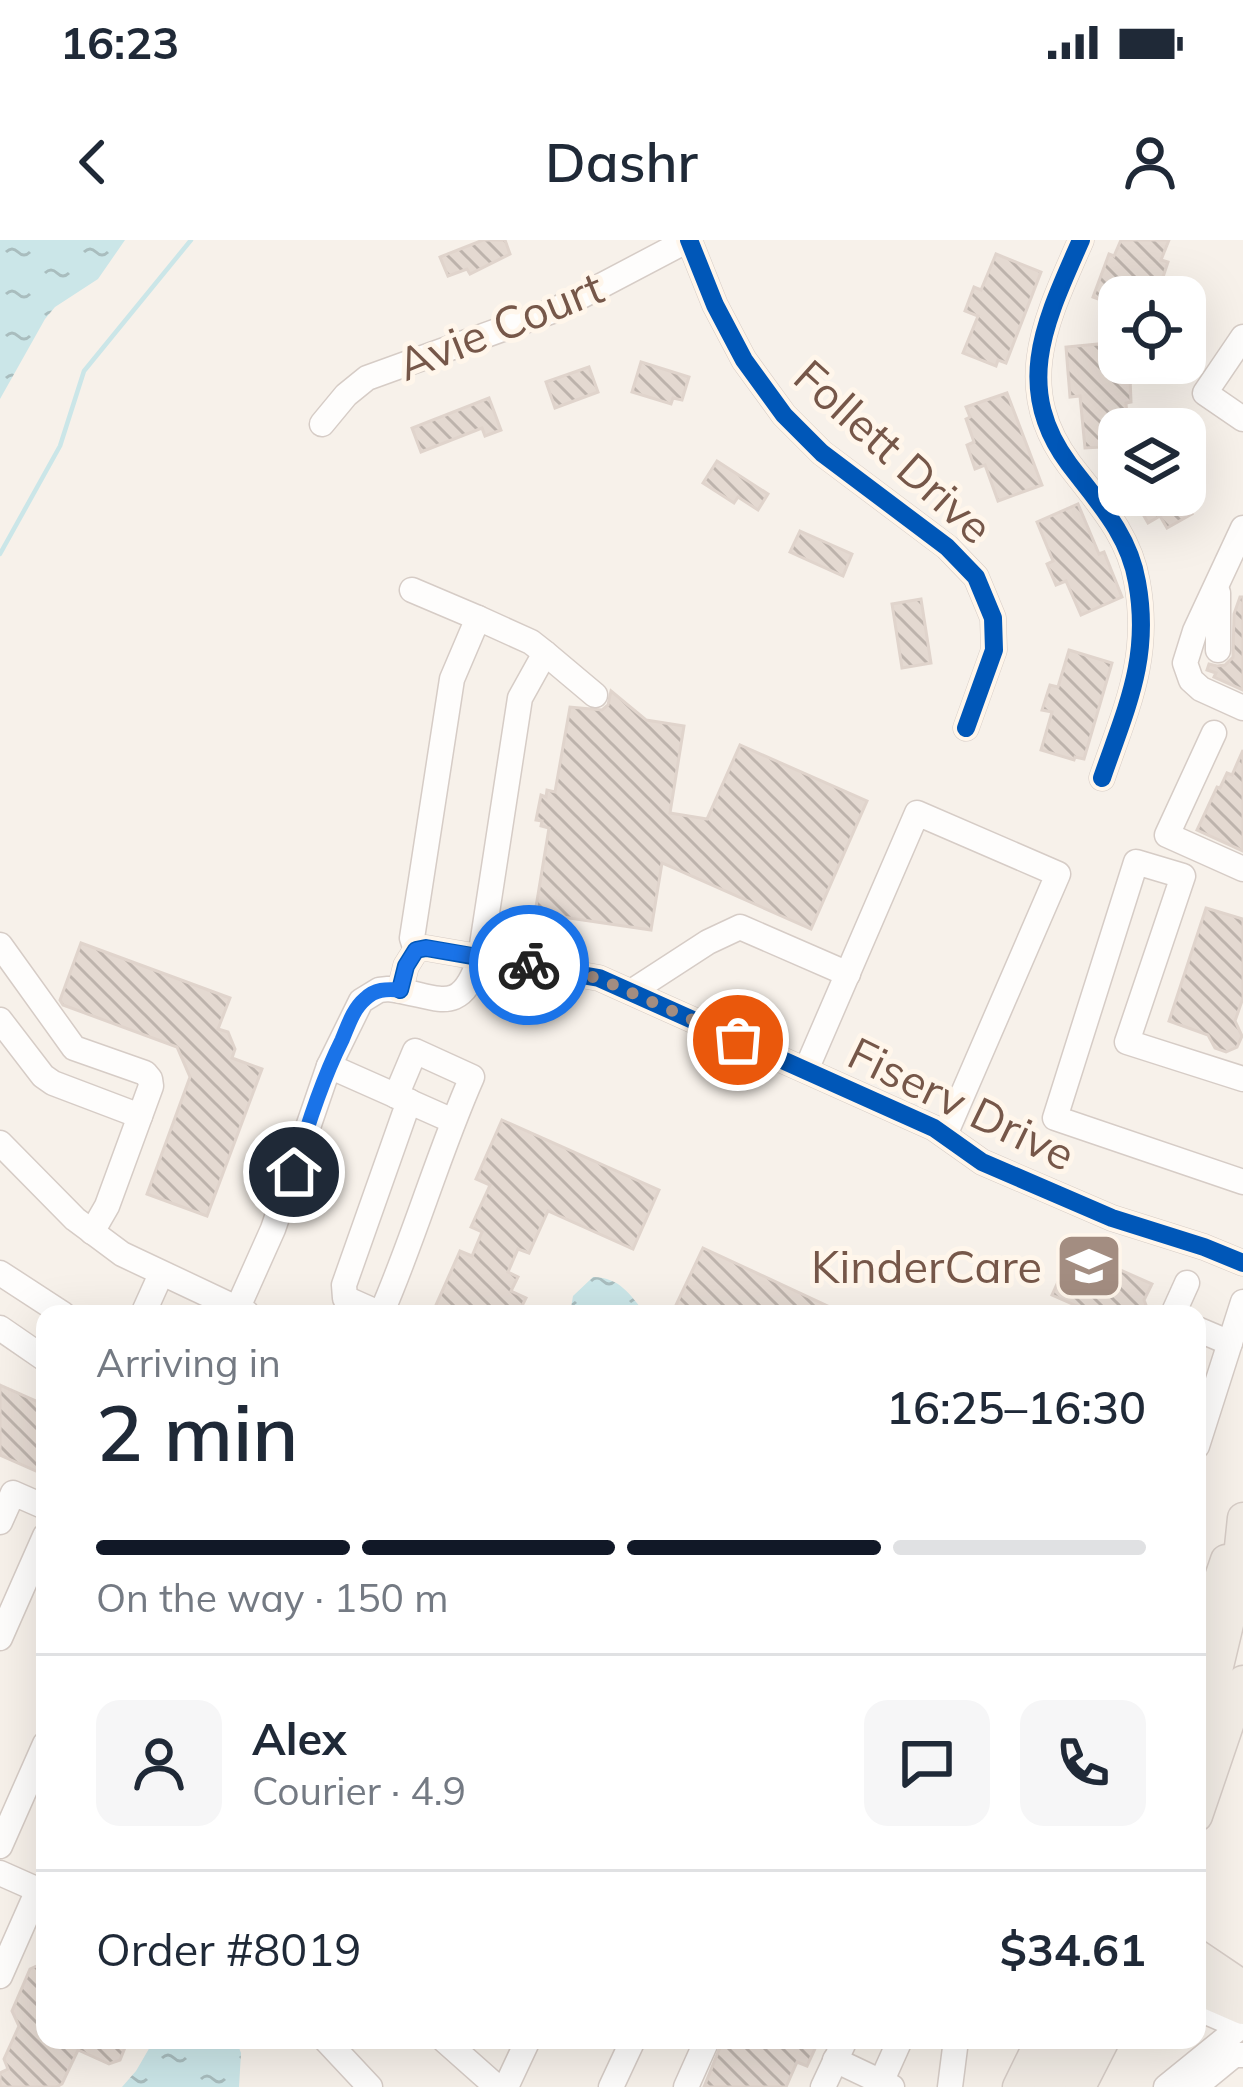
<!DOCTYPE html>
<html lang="en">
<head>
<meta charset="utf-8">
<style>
	body { margin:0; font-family:Mulish,sans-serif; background:#f6f6f7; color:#1f2937; height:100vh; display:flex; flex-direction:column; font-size:45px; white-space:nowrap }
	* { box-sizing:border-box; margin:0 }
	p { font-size:39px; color:#747a83 }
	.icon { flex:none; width:66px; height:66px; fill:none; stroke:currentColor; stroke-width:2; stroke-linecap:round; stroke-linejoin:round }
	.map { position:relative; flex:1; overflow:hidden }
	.details { position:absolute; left:36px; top:1065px; width:1170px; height:744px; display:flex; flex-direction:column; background:#fff; border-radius:24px; box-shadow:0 12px 48px #0002 }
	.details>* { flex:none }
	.tools { position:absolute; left:1098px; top:36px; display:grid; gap:24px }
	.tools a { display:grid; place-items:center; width:108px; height:108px; border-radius:24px; background:#fff; box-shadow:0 12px 48px #0002; font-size:60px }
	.pin { position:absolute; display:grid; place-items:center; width:102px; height:102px; color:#fff; margin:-51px; border:6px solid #fff; border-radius:50%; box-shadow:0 3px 12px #0007 }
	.courier { position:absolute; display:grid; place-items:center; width:120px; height:120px; margin:-60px; border:9px solid #1a73e8; border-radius:50%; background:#fff; color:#222; box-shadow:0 3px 15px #0007 }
	.overview em { font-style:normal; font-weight:600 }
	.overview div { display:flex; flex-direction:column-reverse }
	.overview { display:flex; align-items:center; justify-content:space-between; height:204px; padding:0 60px }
	h1 { font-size:78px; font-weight:600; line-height:90px }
	.bar { display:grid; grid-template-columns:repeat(4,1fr); gap:18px 12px; align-content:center; height:144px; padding:0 60px }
	.bar i { height:15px; border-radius:9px; background:#e0e1e3 }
	.bar .selected { background:#111827 }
	.bar p { grid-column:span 4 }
	.line { display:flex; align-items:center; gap:30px; padding:0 60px; border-top:3px solid #e0e1e3 }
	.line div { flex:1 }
	.round { display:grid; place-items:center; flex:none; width:126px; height:126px; border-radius:24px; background:#f6f6f7 }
	.status { display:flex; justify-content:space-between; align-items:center; height:84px; padding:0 60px; background:#fff; direction:ltr }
	.status svg { height:33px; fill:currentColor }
	header { display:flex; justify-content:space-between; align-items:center; height:156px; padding:0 60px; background:#fff; font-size:54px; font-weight:600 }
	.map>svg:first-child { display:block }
</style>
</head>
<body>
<div class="status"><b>16:23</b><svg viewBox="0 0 49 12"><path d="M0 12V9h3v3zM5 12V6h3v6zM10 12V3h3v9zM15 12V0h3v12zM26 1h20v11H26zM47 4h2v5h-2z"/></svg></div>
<header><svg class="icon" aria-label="back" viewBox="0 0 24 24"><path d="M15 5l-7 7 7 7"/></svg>Dashr<svg class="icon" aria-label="person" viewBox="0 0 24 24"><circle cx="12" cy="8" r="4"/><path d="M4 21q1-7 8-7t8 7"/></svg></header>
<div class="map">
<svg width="1243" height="1847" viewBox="0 0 1243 1847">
	<defs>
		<pattern id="water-ripples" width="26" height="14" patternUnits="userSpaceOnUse" patternTransform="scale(3)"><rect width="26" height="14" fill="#cbe6e8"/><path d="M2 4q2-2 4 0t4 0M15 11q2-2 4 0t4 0" fill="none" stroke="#a9bdbe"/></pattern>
		<pattern id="building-back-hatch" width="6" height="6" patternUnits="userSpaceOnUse" patternTransform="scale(3)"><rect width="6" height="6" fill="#e4d9d1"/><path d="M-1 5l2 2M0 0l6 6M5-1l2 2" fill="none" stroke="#bdb3ac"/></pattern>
	</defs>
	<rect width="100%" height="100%" fill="#f7f1ea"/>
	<!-- water -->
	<g fill="url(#water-ripples)">
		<polygon points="0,0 125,0 98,39 55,67 45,79 0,159"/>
		<path d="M593 1037C621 1038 629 1054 646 1074H570L573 1056Z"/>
		<polygon points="154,1800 236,1800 241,1813 239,1847 122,1847 136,1831"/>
	</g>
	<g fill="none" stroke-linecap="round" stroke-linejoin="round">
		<!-- stream -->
		<polyline stroke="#cbe6e8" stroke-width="4.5" points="0,314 60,206 84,131 191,0"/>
	</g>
	<!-- building -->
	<g fill="url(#building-back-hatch)" stroke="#e0d4cc" stroke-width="3">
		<polygon points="483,0 505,0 510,14 470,34 467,29 448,36 440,17"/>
		<polygon points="1121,0 1169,0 1161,20 1168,22 1160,46 1147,41 1140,57 1119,57 1119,72 1102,66 1104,61 1093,57 1109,14 1114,16"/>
		<polygon points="996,14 1041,32 1006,123 998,120 996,126 963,113 978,76 965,71 974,47 981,50"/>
		<polygon points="1109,103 1112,138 1130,137 1131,162 1126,163 1128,189 1119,189 1119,206 1085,208 1080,156 1070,157 1066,107"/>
		<polygon points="641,122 689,137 682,160 673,158 671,164 632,152"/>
		<polygon points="589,127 598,152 555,168 546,142"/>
		<polygon points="1007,153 1042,245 998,261 985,225 975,229 967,205 974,202 966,179 970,177 966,167"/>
		<polygon points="489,158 501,190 485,196 482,188 421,212 412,188"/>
		<polygon points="717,221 768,254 758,270 738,257 734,263 703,243"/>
		<polygon points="1132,255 1182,255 1192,274 1167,288 1160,276 1148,283"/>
		<polygon points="1078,264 1099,314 1104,312 1122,357 1081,375 1066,341 1056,345 1047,324 1053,321 1037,282"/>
		<polygon points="800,291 852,314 843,336 790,312"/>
		<polygon points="1240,357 1243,357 1243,450 1214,437 1216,433 1207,430 1209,424 1217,426 1225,425 1233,417 1234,374"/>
		<polygon points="921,359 931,423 902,428 892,364"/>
		<polygon points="1069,410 1112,423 1084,519 1075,517 1074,520 1041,510 1052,472 1042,470 1050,445 1058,447"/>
		<polygon points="611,451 646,480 684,486 670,573 707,579 740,505 867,561 811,689 662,623 651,690 535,673 549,588 541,586 542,581 536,580 541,555 546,557 547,550 555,552 570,467 602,470 608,465"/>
		<polygon points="1243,510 1243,611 1197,590 1217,547 1220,548 1227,533 1232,535"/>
		<polygon points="1206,668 1243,679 1243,758 1235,781 1242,796 1237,807 1226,812 1215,808 1208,795 1169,781"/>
		<polygon points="81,703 230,758 218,789 228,792 235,809 232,818 262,829 207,976 147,954 190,837 177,807 63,765 60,760"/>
		<polygon points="502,880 659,950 633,1009 548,971 529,1013 518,1009 508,1032 518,1037 511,1051 526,1058 518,1074 432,1074 460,1011 472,1016 482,992 471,987 490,945 476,939"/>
		<polygon points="703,1008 845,1074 695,1074 676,1065"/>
		<polygon points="1073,1009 1152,1044 1144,1060 1148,1070 1137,1074 1095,1074 1052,1055"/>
		<polygon points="0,1145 45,1165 45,1235 0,1215"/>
		<polygon points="45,1722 45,1800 128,1800 120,1820 109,1824 78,1810 62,1844 56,1847 0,1847 0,1833 8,1829 4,1819 19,1786 12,1771 30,1729"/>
		<polygon points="723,1800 819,1800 807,1826 797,1822 786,1847 704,1847"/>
	</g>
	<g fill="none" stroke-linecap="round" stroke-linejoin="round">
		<defs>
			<g id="minor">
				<polyline points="689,0 715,65 744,120 784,175 822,213 947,307 976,337 993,378 994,410 966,488"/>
				<path d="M1081 0C1047 78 1011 146 1069 224 1097 261 1129 294 1137 342 1151 418 1126 468 1102 538"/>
				<polyline points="1243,97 1205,153 1243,179"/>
				<polyline points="322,184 346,155 367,138 555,70 688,0"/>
				<polyline points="1243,288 1195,391 1185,423 1191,440 1201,449 1243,468"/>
				<polyline points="412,350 478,378"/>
				<polyline points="1218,410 1218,353"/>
				<polyline points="545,413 595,455"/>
				<polyline points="1214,493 1167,595 1243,629"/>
				<polyline points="0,705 74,808 145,833 150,839 151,846 107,966 92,992"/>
				<polyline points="400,750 406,726 416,710 426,708 599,738 934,888 982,922 1112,978 1204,1007 1243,1023"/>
				<polyline points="631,752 708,702 740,687 848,734"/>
				<polyline points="0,780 43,836 53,843 140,876"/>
				<polyline points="329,826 453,881"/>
				<polyline points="806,830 917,573 1058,634 945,895"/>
				<polyline points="1243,839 1127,802 1183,636 1136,622 1055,878 1243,942"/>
				<path d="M396 856 415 811 472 837C438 914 415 996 381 1074L345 1058 344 1045 409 861"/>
				<polyline points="0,903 75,979 122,1014 247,1073"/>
				<polyline points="0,1033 63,1074"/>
				<polyline points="143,1074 161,1034"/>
				<path d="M235 1074 273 989 329 826 361 761 379 750 388 749C439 755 459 780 480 718L520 458 545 413 531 402 478 378 452 439 412 698 416 710"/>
				<polyline points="1173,1074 1187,1043"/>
				<polyline points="0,1088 45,1119"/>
				<polyline points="1197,1089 1230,1103"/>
				<polyline points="1197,1206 1243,1062"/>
				<polyline points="0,1282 13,1253 45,1267"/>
				<polyline points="0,1398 45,1296"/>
				<polyline points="0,1606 45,1504"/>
				<polyline points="0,1633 45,1653"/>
				<polyline points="0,1736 38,1650"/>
				<polyline points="1197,1768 1243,1788"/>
				<polyline points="326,1800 370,1847"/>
				<polyline points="444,1800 497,1847"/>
				<polyline points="835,1820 892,1847"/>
				<polyline points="506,1847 528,1800"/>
				<polyline points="611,1847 633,1800"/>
				<polyline points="686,1847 707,1800"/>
				<polyline points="823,1847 845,1800"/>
				<polyline points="879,1847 900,1800"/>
				<polyline points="950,1847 956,1800"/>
				<polyline points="1166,1847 1240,1787"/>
				<polyline points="1195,1847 1234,1815 1243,1815"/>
			</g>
			<g id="major">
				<polyline points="1197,1405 1226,1320"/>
				<polyline points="1197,1493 1214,1443 1235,1355 1243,1278"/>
				<polyline points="1197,1576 1243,1441"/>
				<polyline points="1197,1715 1243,1746"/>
				<polyline points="1197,1749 1243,1769"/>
				<polyline points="1018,1847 1041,1800"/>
				<polyline points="1049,1847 1072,1800"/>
				<polyline points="1080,1847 1104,1800"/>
			</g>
		</defs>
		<!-- minor casing -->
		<use href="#minor" stroke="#d6ccc6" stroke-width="27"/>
		<!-- major casing -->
		<use href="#major" stroke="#d6ccc6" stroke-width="33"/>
		<!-- minor -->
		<use href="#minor" stroke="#fefdfc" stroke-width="24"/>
		<!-- major -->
		<use href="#major" stroke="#f2ece5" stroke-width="30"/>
		<defs>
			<g id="cycleway">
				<polyline points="689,0 715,65 744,120 784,175 822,213 947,307 976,337 993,378 994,410 966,488"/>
				<path d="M1081 0C1047 78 1011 146 1069 224 1097 261 1129 294 1137 342 1151 418 1126 468 1102 538"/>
				<polyline points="400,750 406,726 416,710 426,708 599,738 934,888 982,922 1112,978 1204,1007 1243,1023"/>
			</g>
		</defs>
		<!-- cycleway casing -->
		<use href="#cycleway" stroke="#fff6eb" stroke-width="26"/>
		<!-- cycleway -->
		<use href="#cycleway" stroke="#0057b8" stroke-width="18"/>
	</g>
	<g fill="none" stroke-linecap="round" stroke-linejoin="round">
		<!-- done -->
		<polyline stroke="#a38d81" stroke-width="12" stroke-dasharray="0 21.6" points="529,725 598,738 738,800"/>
		<!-- route -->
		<path stroke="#1a73e8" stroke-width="15" d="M294 932C307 886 321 842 342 800 348 786 353 769 365 759 375 749 386 749 400 750L406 726 416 710 426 708 529 725"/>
	</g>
	<!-- icons -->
	<defs>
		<symbol id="school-square" viewBox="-11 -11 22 22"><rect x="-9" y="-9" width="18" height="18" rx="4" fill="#a38d81" stroke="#fff6eb"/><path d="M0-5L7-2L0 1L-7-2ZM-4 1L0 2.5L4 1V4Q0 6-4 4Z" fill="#fff"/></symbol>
	</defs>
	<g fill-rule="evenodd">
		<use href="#school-square" x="1051" y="988" width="76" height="76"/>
	</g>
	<g text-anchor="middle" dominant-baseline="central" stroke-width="10" stroke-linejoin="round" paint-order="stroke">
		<!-- street labels -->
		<g font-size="45" fill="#765749" stroke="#fff6eb">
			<text transform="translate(500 85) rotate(-22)">Avie Court</text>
			<text transform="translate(894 211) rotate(42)">Follett Drive</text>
			<text transform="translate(962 863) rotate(26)">Fiserv Drive</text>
		</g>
		<!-- poi labels -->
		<g font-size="45" fill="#765749" stroke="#fff6eb" text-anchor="end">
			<text x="1042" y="1026">KinderCare</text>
		</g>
	</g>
</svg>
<div class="tools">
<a><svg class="icon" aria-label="locate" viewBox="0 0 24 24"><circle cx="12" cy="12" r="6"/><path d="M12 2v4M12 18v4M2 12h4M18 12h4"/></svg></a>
<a><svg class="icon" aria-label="layers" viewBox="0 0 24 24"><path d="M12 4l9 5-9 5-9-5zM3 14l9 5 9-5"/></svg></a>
</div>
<div class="pin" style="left:738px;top:800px;background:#ea580c"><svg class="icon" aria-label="bag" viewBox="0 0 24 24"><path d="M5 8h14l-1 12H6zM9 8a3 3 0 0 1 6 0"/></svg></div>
<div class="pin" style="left:294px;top:932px;background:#1f2937"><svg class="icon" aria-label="home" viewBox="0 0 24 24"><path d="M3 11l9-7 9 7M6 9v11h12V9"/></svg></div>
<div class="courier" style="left:529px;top:725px"><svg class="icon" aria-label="bike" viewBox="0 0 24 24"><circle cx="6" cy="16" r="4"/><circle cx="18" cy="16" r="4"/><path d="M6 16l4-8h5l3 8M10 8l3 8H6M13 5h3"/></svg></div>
<section class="details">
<div class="overview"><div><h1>2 min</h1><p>Arriving in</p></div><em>16:25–16:30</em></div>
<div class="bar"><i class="selected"></i><i class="selected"></i><i class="selected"></i><i></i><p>On the way · 150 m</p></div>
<div class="line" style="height:216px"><a class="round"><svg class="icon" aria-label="person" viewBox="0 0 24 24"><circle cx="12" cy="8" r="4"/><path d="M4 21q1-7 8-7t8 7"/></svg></a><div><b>Alex</b><p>Courier · 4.9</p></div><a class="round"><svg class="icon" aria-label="chat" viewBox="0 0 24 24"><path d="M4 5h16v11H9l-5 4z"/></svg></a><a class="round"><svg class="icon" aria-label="phone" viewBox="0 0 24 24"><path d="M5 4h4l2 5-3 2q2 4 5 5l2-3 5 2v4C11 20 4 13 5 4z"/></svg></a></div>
<div class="line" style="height:156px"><div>Order #8019</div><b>$34.61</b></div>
</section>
</div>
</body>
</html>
